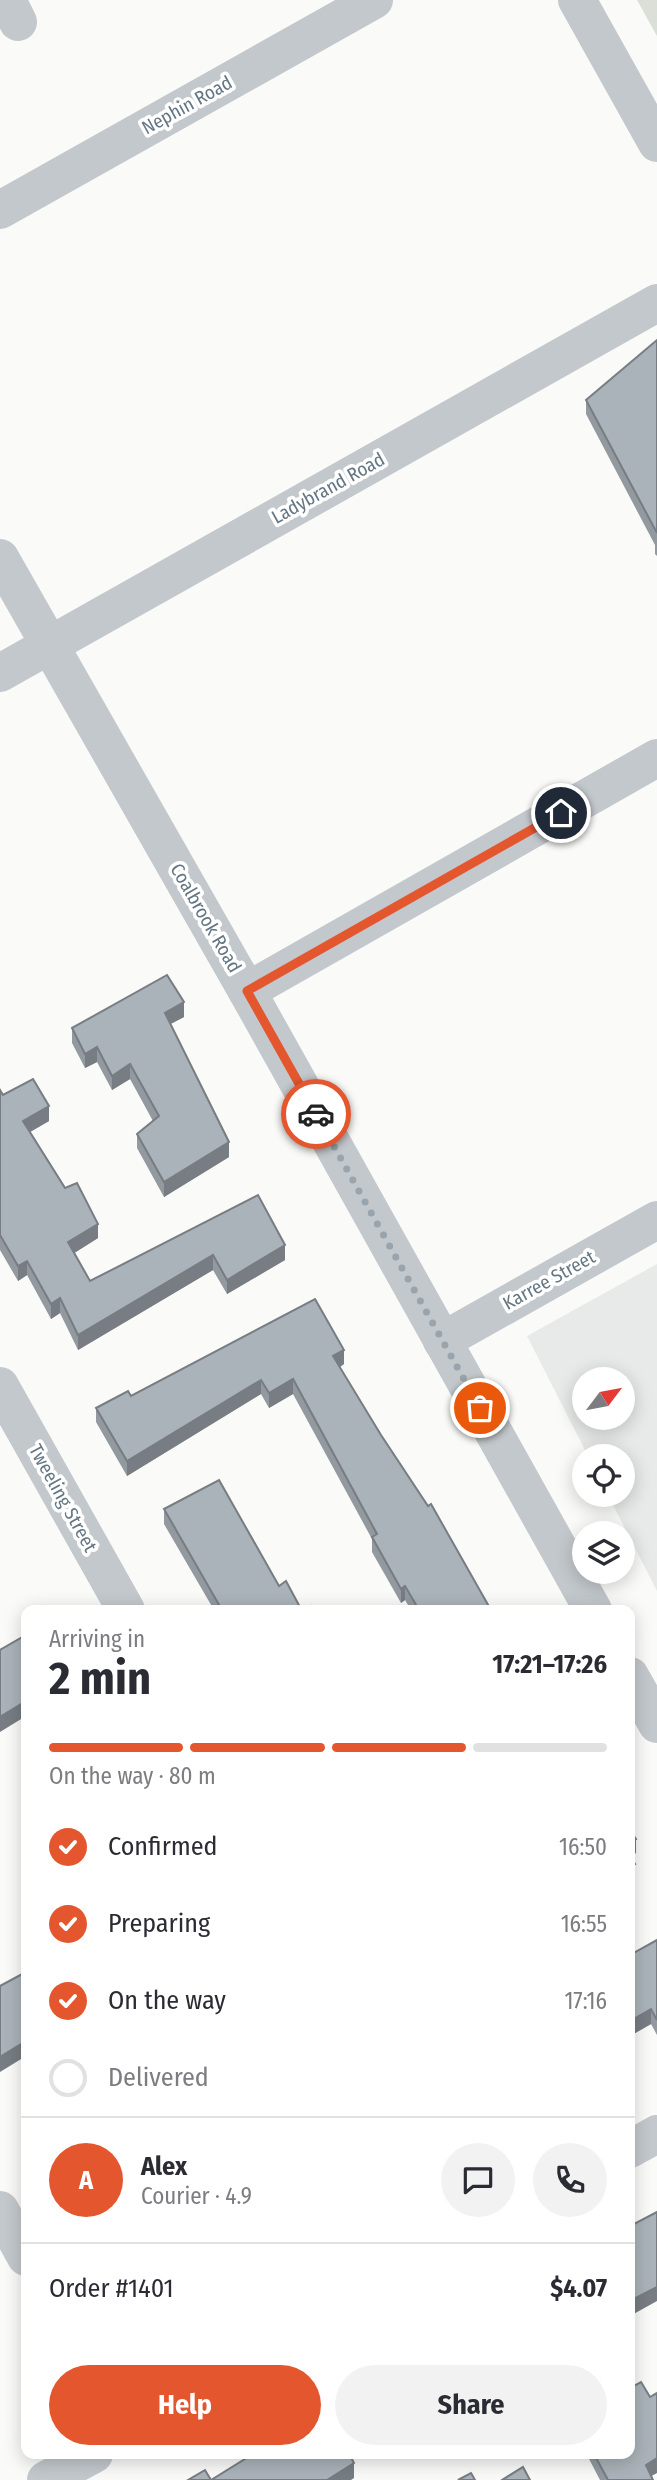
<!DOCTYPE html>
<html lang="en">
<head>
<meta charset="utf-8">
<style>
	body { margin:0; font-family:"Fira Sans Condensed",sans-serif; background:#f2f2f3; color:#2b2b33; height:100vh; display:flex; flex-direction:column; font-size:26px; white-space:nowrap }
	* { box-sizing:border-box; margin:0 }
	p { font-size:23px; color:#7c7c81 }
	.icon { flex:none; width:38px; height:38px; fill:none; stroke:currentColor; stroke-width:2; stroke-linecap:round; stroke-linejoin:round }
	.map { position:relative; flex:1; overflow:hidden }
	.panel { position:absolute; left:21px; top:1605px; width:614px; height:854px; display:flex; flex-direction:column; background:#fff; border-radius:14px; box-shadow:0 4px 18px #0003 }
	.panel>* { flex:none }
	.needle { width:46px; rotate:58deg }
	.controls { position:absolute; left:572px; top:1367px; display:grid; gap:14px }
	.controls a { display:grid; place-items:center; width:63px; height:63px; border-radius:50%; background:#fff; box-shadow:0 4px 18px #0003; font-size:35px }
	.pin { position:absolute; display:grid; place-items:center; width:60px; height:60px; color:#fff; margin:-30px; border:4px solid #fff; border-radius:50%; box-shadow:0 2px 7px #0007 }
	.courier { position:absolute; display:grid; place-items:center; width:70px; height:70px; margin:-35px; border:5px solid #e4572e; border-radius:50%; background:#fff; color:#222; box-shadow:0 2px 9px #0007 }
	.headline em { font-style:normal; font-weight:700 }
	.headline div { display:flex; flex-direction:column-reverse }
	.headline { display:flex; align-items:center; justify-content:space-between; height:119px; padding:0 28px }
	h1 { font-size:46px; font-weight:700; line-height:52px }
	.bar { display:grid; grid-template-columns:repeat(4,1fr); gap:10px 7px; align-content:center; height:84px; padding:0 28px }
	.bar i { height:9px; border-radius:5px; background:#e1e1e2 }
	.bar .on { background:#e4572e }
	.bar p { grid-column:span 4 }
	.line { display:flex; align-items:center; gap:18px; padding:0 28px; border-top:2px solid #e1e1e2 }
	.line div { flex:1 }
	.round { display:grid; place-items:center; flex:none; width:74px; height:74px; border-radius:37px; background:#f2f2f3 }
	ol { padding:0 28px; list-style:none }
	li { display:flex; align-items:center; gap:21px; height:77px }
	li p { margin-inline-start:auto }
	li .icon { padding:7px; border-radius:50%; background:#e4572e; color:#fff; stroke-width:4 }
	li:last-child { color:#7c7c81 }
	li i { width:38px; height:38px; border:4px solid #e1e1e2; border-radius:50% }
	.primary-button { display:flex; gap:14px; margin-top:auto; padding:14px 28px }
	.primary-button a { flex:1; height:80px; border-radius:42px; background:#e4572e; color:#fff; font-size:28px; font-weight:700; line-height:80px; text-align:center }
	.primary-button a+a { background:#f2f2f3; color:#2b2b33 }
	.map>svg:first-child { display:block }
</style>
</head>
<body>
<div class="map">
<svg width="657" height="2480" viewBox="0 0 657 2480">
	<rect width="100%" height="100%" fill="#fafaf8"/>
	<!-- built -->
	<path fill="#e8e9e9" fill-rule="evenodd" d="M657 1264V1591L608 1495 623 1494V1456H588L527 1336ZM584 1379H623V1418H584Z"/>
	<!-- green -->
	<polygon fill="#dadfd7" points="637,0 657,0 657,36"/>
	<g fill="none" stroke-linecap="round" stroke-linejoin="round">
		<!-- minor -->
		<g stroke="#c3c8cc" stroke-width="38">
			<polyline points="7,0 18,22"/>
			<polyline points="577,0 657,143"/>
			<polyline points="0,210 374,0"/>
			<polyline points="0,558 247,991 593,1610"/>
			<polyline points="0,673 657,303"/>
			<polyline points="247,991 657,758"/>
			<polyline points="442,1341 657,1220"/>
			<polyline points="0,1386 126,1610"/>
			<polyline points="630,1676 657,1724"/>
			<polyline points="630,2149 657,2134"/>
			<polyline points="0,2210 26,2257"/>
			<polyline points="46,2480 94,2454"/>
		</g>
	</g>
	<!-- wall -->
	<g fill="#929a9f">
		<polygon points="657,340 657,556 655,554 655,545 586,414 586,400"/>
		<polygon points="184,1017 170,1024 229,1157 164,1197 137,1148 137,1134 153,1121 130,1079 112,1090 97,1062 85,1068 72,1043 72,1028"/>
		<polygon points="0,1090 3,1095 49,1121 30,1132 98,1238 74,1253 90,1281 258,1195 285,1260 227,1294 213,1270 78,1350 60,1313 51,1319 27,1275 18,1281 0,1250"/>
		<polygon points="344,1364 340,1367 381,1435 491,1610 411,1610 405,1600 401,1603 372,1552 372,1539 293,1394 269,1408 261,1394 127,1476 96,1422 96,1408 131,1396"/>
		<polygon points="164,1509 279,1586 301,1609 313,1610 214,1610 164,1524"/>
		<polygon points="657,1940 657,2035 651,2024 630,2036 630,1955"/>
		<polygon points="650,2397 651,2476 653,2480 600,2480 588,2457 588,2454 630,2454"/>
	</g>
	<!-- shaded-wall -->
	<g fill="#777d82">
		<polygon points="184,1002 184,1017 165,1027 165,1013"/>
		<polygon points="97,1047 97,1062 85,1068 85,1054"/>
		<polygon points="130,1064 130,1079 112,1090 112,1076"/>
		<polygon points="49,1106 49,1121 23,1136 23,1121"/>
		<polygon points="229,1142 229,1157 164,1197 164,1182"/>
		<polygon points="98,1224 98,1238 68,1257 68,1242"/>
		<polygon points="285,1245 285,1260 227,1294 227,1280"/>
		<polygon points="213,1255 213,1270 78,1350 78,1335"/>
		<polygon points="27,1261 27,1275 18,1281 18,1266"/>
		<polygon points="60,1298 60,1313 51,1319 51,1304"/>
		<polygon points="344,1350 344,1364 333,1371 333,1356"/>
		<polygon points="293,1379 293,1394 269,1408 269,1393"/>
		<polygon points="261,1380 261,1394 127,1476 127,1461"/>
		<polygon points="405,1586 405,1600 401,1603 401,1589"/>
		<polygon points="26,1701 26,1716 0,1732 0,1717"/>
		<polygon points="636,1839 636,1853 630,1857 630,1842"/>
		<polygon points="635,1864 635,1878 630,1881 630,1866"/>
		<polygon points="651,2009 651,2024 630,2036 630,2021"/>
		<polygon points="26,2041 26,2056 0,2072 0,2057"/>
		<polygon points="657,2287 657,2301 630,2316 630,2301"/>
		<polygon points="657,2458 657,2473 646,2479 646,2465"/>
		<polygon points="354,2463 354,2478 351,2480 327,2480"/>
	</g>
	<!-- building -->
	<g fill="#aab3b9" stroke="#777d82" stroke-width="2">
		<polygon points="657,340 657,533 586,400"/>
		<polygon points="167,975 184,1002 165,1013 229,1142 164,1182 137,1134 159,1116 130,1064 112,1076 97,1047 85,1054 72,1028"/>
		<polygon points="33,1079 49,1106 23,1121 65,1188 77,1183 98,1224 68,1242 90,1281 258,1195 285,1245 227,1280 213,1255 78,1335 60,1298 51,1304 27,1261 18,1266 0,1235 0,1090 3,1095"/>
		<polygon points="315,1299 344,1350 333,1356 381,1435 428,1506 431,1504 491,1610 419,1610 405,1586 401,1589 372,1537 377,1534 293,1379 269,1393 261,1380 127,1461 96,1408 128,1391 131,1396"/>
		<polygon points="219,1480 279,1586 286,1581 301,1609 311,1606 313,1610 222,1610 164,1509"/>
		<polygon points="26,1635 26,1701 0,1717 0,1650"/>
		<polygon points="630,1830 636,1839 630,1842"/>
		<polygon points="630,1856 635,1864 630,1866"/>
		<polygon points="657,1940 657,2020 651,2009 630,2021 630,1955"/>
		<polygon points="26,1972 26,2041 0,2057 0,1986"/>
		<polygon points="657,2212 657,2287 630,2301 630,2226"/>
		<polygon points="641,2382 650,2397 657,2393 657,2458 646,2465 653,2480 608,2480 594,2454 630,2454 630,2388"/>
		<polygon points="253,2454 349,2454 354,2463 327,2480 188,2480 205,2470 211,2480"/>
		<polygon points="523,2467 530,2480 502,2480"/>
		<polygon points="471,2473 475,2480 458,2480"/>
	</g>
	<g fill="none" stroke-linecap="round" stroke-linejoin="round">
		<!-- done -->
		<polyline stroke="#99a4ac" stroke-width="7" stroke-dasharray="0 12.6" points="316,1114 480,1408"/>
		<!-- route -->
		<polyline stroke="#e4572e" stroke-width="9" points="316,1114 247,991 561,813"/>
	</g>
	<g text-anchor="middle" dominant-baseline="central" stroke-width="7" stroke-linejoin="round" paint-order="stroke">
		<!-- street labels -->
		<g font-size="19" fill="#657683" stroke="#fff">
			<text transform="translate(187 105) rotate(-29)">Nephin Road</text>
			<text transform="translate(328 488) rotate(-29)">Ladybrand Road</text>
			<text transform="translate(206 918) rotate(60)">Coalbrook Road</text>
			<text transform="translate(549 1280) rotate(-29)">Karree Street</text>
			<text transform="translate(63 1498) rotate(61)">Tweeling Street</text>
		</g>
	</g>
</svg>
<div class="controls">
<a><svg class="needle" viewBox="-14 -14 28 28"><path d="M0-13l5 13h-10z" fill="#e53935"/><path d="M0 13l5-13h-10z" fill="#7c7c81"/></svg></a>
<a><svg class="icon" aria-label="locate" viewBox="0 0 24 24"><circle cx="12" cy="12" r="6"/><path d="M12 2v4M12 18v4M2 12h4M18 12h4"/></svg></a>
<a><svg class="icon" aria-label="layers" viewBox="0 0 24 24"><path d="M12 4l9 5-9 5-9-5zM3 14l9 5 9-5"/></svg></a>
</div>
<div class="pin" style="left:480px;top:1408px;background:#ea580c"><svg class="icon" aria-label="bag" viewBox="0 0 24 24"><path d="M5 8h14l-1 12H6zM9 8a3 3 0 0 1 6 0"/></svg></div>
<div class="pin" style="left:561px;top:813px;background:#1f2937"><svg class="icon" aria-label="home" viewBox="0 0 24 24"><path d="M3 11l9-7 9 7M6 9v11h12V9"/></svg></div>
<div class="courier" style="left:316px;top:1114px"><svg class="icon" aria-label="car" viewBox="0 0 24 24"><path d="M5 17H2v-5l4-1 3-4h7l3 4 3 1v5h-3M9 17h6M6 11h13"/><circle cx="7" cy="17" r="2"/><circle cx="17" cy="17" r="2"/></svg></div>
<section class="panel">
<div class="headline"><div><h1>2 min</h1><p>Arriving in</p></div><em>17:21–17:26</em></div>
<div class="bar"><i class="on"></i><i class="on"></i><i class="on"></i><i></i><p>On the way · 80 m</p></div>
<ol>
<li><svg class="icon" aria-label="check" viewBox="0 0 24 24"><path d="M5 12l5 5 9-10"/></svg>Confirmed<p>16:50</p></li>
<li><svg class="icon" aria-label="check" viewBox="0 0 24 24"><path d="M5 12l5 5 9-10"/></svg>Preparing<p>16:55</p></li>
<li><svg class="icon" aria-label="check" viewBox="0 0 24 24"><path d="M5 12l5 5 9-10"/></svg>On the way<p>17:16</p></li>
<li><i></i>Delivered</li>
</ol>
<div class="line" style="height:126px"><b class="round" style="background:#e4572e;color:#fff">A</b><div><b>Alex</b><p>Courier · 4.9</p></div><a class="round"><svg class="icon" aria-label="chat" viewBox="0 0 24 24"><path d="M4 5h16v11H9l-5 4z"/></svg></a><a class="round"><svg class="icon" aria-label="phone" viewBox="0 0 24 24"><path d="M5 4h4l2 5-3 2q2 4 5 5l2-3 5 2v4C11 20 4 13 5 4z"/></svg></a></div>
<div class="line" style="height:91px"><div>Order #1401</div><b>$4.07</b></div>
<div class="primary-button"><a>Help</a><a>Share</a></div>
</section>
</div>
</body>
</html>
